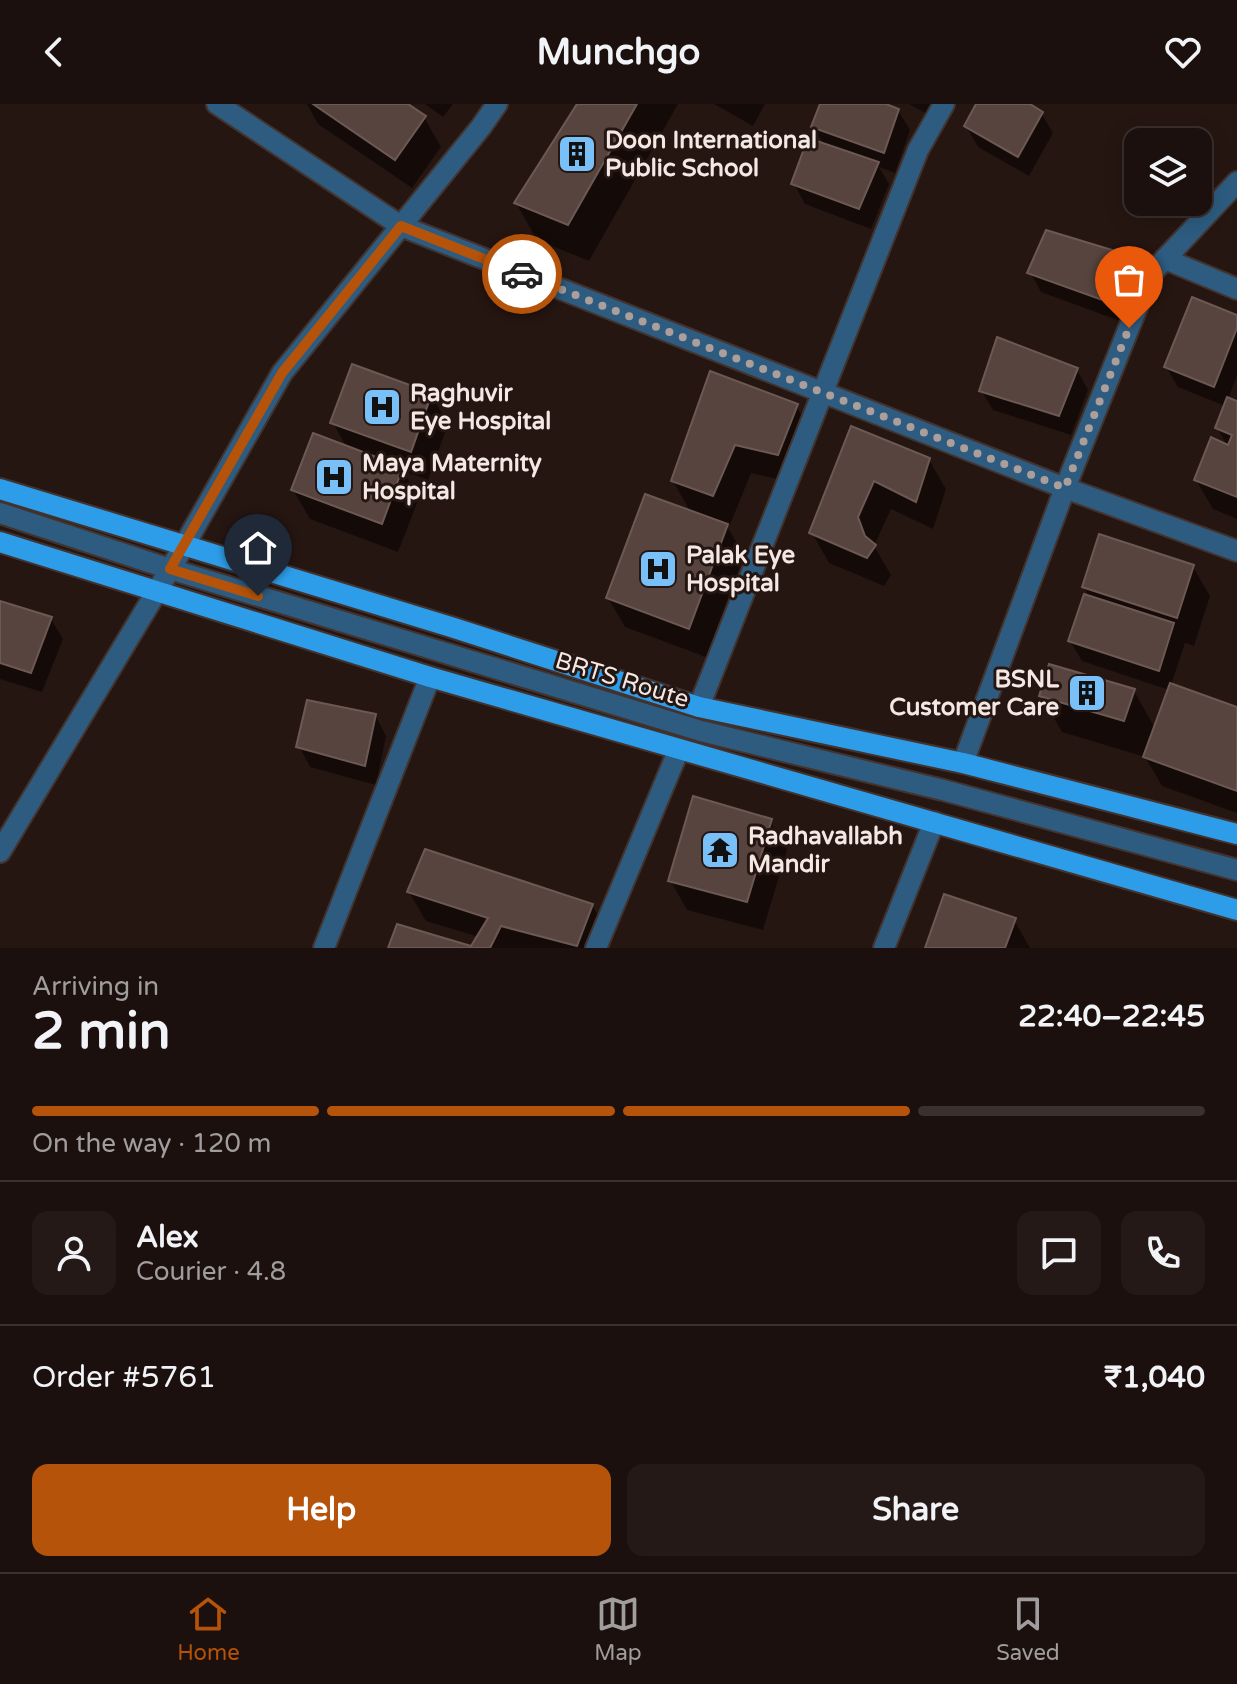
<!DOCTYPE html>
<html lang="en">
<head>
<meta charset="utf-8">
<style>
	body { margin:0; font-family:"Varela Round",sans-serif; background:#251917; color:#f1f3f6; height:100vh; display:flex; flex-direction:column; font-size:30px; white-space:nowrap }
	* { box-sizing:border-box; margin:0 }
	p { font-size:26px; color:#a09d9e }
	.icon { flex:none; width:44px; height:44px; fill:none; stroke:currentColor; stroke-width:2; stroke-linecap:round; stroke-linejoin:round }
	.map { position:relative; height:844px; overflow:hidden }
	.panel { display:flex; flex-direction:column; background:#1c100e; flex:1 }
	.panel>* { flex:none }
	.tools { position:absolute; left:1124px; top:24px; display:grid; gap:16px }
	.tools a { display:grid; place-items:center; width:88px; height:88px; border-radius:16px; background:#1c100e; box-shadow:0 4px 20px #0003,0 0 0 2px #3a302e; font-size:40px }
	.pin { position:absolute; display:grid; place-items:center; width:68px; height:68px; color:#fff; margin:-82px -34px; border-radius:50% 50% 50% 0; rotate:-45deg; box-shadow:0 0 8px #0007 }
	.pin .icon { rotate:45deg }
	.courier { position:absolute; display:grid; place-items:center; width:80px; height:80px; margin:-40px; border:6px solid #b45309; border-radius:50%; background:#fff; color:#222; box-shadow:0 2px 10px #0007 }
	.headline em { font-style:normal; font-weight:700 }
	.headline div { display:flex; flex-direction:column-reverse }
	.headline { display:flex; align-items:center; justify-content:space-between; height:136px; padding:0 32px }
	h1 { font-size:52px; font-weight:700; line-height:60px }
	.bar { display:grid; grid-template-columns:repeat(4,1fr); gap:12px 8px; align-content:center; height:96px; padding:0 32px }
	.bar i { height:10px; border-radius:6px; background:#3a302e }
	.bar .on { background:#b45309 }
	.bar p { grid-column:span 4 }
	.line { display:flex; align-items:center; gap:20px; padding:0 32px; border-top:2px solid #3a302e }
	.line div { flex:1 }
	.round { display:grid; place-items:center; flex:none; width:84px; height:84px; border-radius:16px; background:#251917 }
	.cta { display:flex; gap:16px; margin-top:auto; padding:16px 32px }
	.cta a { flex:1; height:92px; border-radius:16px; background:#b45309; color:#fff; font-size:32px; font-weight:700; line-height:92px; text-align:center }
	.cta a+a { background:#251917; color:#f1f3f6 }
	header { display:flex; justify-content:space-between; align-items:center; height:104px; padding:0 32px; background:#1c100e; font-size:36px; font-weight:700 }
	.dock { display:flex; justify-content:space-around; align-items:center; height:112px; border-top:2px solid #3a302e; background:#1c100e; font-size:22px; color:#a09d9e }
	.dock a { display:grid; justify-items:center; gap:4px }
	.dock .on { color:#b45309 }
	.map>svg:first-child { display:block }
</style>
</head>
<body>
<header><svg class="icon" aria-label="back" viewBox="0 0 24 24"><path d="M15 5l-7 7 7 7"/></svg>Munchgo<svg class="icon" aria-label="heart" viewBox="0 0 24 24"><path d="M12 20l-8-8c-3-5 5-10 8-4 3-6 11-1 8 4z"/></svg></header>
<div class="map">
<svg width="1237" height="844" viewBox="0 0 1237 844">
	<rect width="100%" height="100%" fill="#261612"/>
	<!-- shadow -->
	<g fill="#0007">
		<polygon points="307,0 404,0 424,13 441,43 412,84 318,20"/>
		<polygon points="425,0 453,0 443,13"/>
		<polygon points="579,0 678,0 589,157 537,136 516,99"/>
		<polygon points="714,0 765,0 753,22"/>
		<polygon points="822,0 880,0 898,6 910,26 895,69 879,63 889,80 871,125 805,100 794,80 824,41 813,23"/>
		<polygon points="909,0 950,0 940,17"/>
		<polygon points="978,0 1026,0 1041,9 1053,29 1029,72 978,43 966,22"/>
		<polygon points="1124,151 1136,171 1120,217 1041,188 1030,168"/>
		<polygon points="1237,213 1237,272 1228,295 1237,299 1237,415 1213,405 1196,376 1228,343 1217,324 1225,302 1178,283 1166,263"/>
		<polygon points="1077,266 1088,286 1071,331 993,306 981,286"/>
		<polygon points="431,291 448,320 428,376 403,367 419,394 398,448 310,415 293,386 347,344 333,319"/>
		<polygon points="796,302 813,331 794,379 751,369 730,421 725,419 744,451 706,553 625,523 608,494 691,409 673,377"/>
		<polygon points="852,324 929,356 946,385 933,425 891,405 874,442 891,471 884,482 829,459 812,429"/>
		<polygon points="1193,463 1210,492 1194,542 1185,539 1171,581 1237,605 1237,709 1162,682 1145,653 1062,628 1041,592 1134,587 1155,624 1169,586 1082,557 1070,537 1090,494 1084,483"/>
		<polygon points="0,499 51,515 63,535 42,588 0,575"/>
		<polygon points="375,611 386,632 376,681 310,663 299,642"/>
		<polygon points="770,717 787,746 763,826 687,806 670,776"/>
		<polygon points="409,788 592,801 609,830 603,844 472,844 479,833 426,817"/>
		<polygon points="1014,816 1030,844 927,844"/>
	</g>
	<!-- building -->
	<g fill="#57443e" stroke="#6d5953" stroke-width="2">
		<polygon points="313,0 408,0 426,12 395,56"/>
		<polygon points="577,0 637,0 568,121 514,99"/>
		<polygon points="820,0 886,0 899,5 884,49 811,23"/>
		<polygon points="976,0 1030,0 1043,8 1018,53 964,22"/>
		<polygon points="808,34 879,58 859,105 791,80"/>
		<polygon points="1046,126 1125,150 1108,198 1027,169"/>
		<polygon points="1192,193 1237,211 1237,224 1214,283 1164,263"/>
		<polygon points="997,233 1078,264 1059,312 979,287"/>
		<polygon points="352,260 432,289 411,348 330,319"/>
		<polygon points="710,267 798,300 778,351 735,341 713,392 671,377"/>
		<polygon points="1227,293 1237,297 1237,393 1194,376 1211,333 1228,341 1232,331 1215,324"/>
		<polygon points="851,322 930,354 916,398 874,377 858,413 865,432 876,441 867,454 809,429"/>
		<polygon points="313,329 403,363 382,420 291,386"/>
		<polygon points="645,390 728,420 689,525 606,494"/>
		<polygon points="1099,430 1194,461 1177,514 1082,483"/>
		<polygon points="1084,490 1174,519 1159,567 1068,537"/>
		<polygon points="0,497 52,513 31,569 0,559"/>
		<polygon points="1049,560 1135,585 1124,617 1039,592"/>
		<polygon points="1170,579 1237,603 1237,687 1143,653"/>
		<polygon points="307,596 376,610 365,662 296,643"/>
		<polygon points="693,692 772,715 747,798 668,777"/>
		<polygon points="425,745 593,800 577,842 501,822 490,844 388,844 397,820 471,842 488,814 407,788"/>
		<polygon points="944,790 1016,814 1005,844 925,844"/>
	</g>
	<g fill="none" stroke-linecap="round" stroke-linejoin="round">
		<defs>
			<g id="minor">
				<polyline points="217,0 401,122 1065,384 1237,447"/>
				<polyline points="1165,155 1237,185"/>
				<polyline points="0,409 170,465 701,627 943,686 1237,766"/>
				<polyline points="699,603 918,46 944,0"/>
				<polyline points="963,659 1065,384 1150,171 1237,78"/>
				<polyline points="0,748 184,442 282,269 481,23 497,0"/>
				<polyline points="324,844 430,573"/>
				<polyline points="596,844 679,645"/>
				<polyline points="884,844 934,718"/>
			</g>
			<g id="major">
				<polyline points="0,385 451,523 699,603 963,659 1237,730"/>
				<polyline points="0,438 430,573 1237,806"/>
			</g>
		</defs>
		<!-- minor casing -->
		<use href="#minor" stroke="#43332f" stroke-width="24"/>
		<!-- major casing -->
		<use href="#major" stroke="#43332f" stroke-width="24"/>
		<!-- minor -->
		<use href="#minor" stroke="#2d5c80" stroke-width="20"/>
		<!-- major -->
		<use href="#major" stroke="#2e9de9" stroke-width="20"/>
	</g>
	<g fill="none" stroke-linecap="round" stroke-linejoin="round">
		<!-- done -->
		<polyline stroke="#ac9e9a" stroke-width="8" stroke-dasharray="0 14.4" points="522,170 1065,384 1129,224"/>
		<!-- route -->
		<polyline stroke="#b45309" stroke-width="10" points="258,492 170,465 282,269 401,122 522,170"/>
	</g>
	<!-- icons -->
	<defs>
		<symbol id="building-square" viewBox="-11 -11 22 22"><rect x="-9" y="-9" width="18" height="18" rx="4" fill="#79bff8" stroke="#261612"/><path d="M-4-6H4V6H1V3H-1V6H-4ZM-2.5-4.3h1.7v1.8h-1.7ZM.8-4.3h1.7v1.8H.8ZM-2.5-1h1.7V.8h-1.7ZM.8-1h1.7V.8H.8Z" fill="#111"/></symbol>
		<symbol id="hospital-square" viewBox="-11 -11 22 22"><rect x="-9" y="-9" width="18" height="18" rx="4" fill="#79bff8" stroke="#261612"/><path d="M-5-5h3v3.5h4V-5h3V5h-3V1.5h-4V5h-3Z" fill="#111"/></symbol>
		<symbol id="temple-square" viewBox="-11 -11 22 22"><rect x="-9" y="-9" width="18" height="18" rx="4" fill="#79bff8" stroke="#261612"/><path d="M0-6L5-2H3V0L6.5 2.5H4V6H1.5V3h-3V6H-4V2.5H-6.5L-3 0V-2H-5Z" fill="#111"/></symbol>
	</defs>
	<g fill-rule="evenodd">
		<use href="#building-square" x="555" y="28" width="44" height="44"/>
		<use href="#hospital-square" x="360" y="281" width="44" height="44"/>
		<use href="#hospital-square" x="312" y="351" width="44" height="44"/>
		<use href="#hospital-square" x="636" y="443" width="44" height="44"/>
		<use href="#building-square" x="1065" y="567" width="44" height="44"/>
		<use href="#temple-square" x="698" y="724" width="44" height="44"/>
	</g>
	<g text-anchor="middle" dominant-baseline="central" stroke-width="6" stroke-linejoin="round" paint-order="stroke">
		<!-- poi labels -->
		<g font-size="24" font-weight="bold" fill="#f4e8e4" stroke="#261612" text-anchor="start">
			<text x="605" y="36">Doon International<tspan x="605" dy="28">Public School</tspan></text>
			<text x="410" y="289">Raghuvir<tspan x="410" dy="28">Eye Hospital</tspan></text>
			<text x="362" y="359">Maya Maternity<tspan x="362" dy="28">Hospital</tspan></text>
			<text x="686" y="451">Palak Eye<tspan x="686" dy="28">Hospital</tspan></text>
			<text x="1059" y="575" text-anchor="end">BSNL<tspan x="1059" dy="28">Customer Care</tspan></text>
			<text x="748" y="732">Radhavallabh<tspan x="748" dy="28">Mandir</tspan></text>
		</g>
		<!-- street labels -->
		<g font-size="24" fill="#f4e8e4" stroke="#261612">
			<text transform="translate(622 576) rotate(17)">BRTS Route</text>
		</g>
	</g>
</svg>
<div class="tools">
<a><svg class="icon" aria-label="layers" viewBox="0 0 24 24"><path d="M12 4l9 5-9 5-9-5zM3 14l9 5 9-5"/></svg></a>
</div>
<div class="pin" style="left:1129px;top:224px;background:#ea580c"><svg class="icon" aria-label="bag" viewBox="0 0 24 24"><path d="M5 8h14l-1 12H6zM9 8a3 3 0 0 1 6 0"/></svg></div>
<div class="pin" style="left:258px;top:492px;background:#1f2937"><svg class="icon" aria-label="home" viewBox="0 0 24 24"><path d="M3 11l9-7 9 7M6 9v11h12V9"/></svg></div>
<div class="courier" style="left:522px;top:170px"><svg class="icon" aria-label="car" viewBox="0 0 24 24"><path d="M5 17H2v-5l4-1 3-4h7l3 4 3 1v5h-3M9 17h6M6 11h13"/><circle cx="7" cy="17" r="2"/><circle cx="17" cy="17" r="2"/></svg></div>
</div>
<section class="panel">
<div class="headline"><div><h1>2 min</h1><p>Arriving in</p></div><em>22:40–22:45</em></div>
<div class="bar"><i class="on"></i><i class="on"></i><i class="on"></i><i></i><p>On the way · 120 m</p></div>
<div class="line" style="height:144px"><a class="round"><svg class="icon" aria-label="person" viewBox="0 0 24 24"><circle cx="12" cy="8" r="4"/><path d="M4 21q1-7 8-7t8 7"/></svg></a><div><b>Alex</b><p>Courier · 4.8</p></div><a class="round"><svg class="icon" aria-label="chat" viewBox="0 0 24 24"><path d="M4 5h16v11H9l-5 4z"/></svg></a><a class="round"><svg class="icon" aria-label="phone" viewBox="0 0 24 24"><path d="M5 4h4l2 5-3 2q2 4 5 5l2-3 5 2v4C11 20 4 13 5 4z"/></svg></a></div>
<div class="line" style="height:104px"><div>Order #5761</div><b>₹1,040</b></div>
<div class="cta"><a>Help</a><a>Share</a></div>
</section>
<nav class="dock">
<a class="on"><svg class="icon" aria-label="home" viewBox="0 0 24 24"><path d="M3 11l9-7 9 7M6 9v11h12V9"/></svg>Home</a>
<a><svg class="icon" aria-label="map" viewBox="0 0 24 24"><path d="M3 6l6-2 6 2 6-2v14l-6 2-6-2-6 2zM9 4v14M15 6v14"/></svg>Map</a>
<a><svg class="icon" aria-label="saved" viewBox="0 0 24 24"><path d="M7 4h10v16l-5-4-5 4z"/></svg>Saved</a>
</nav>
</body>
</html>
